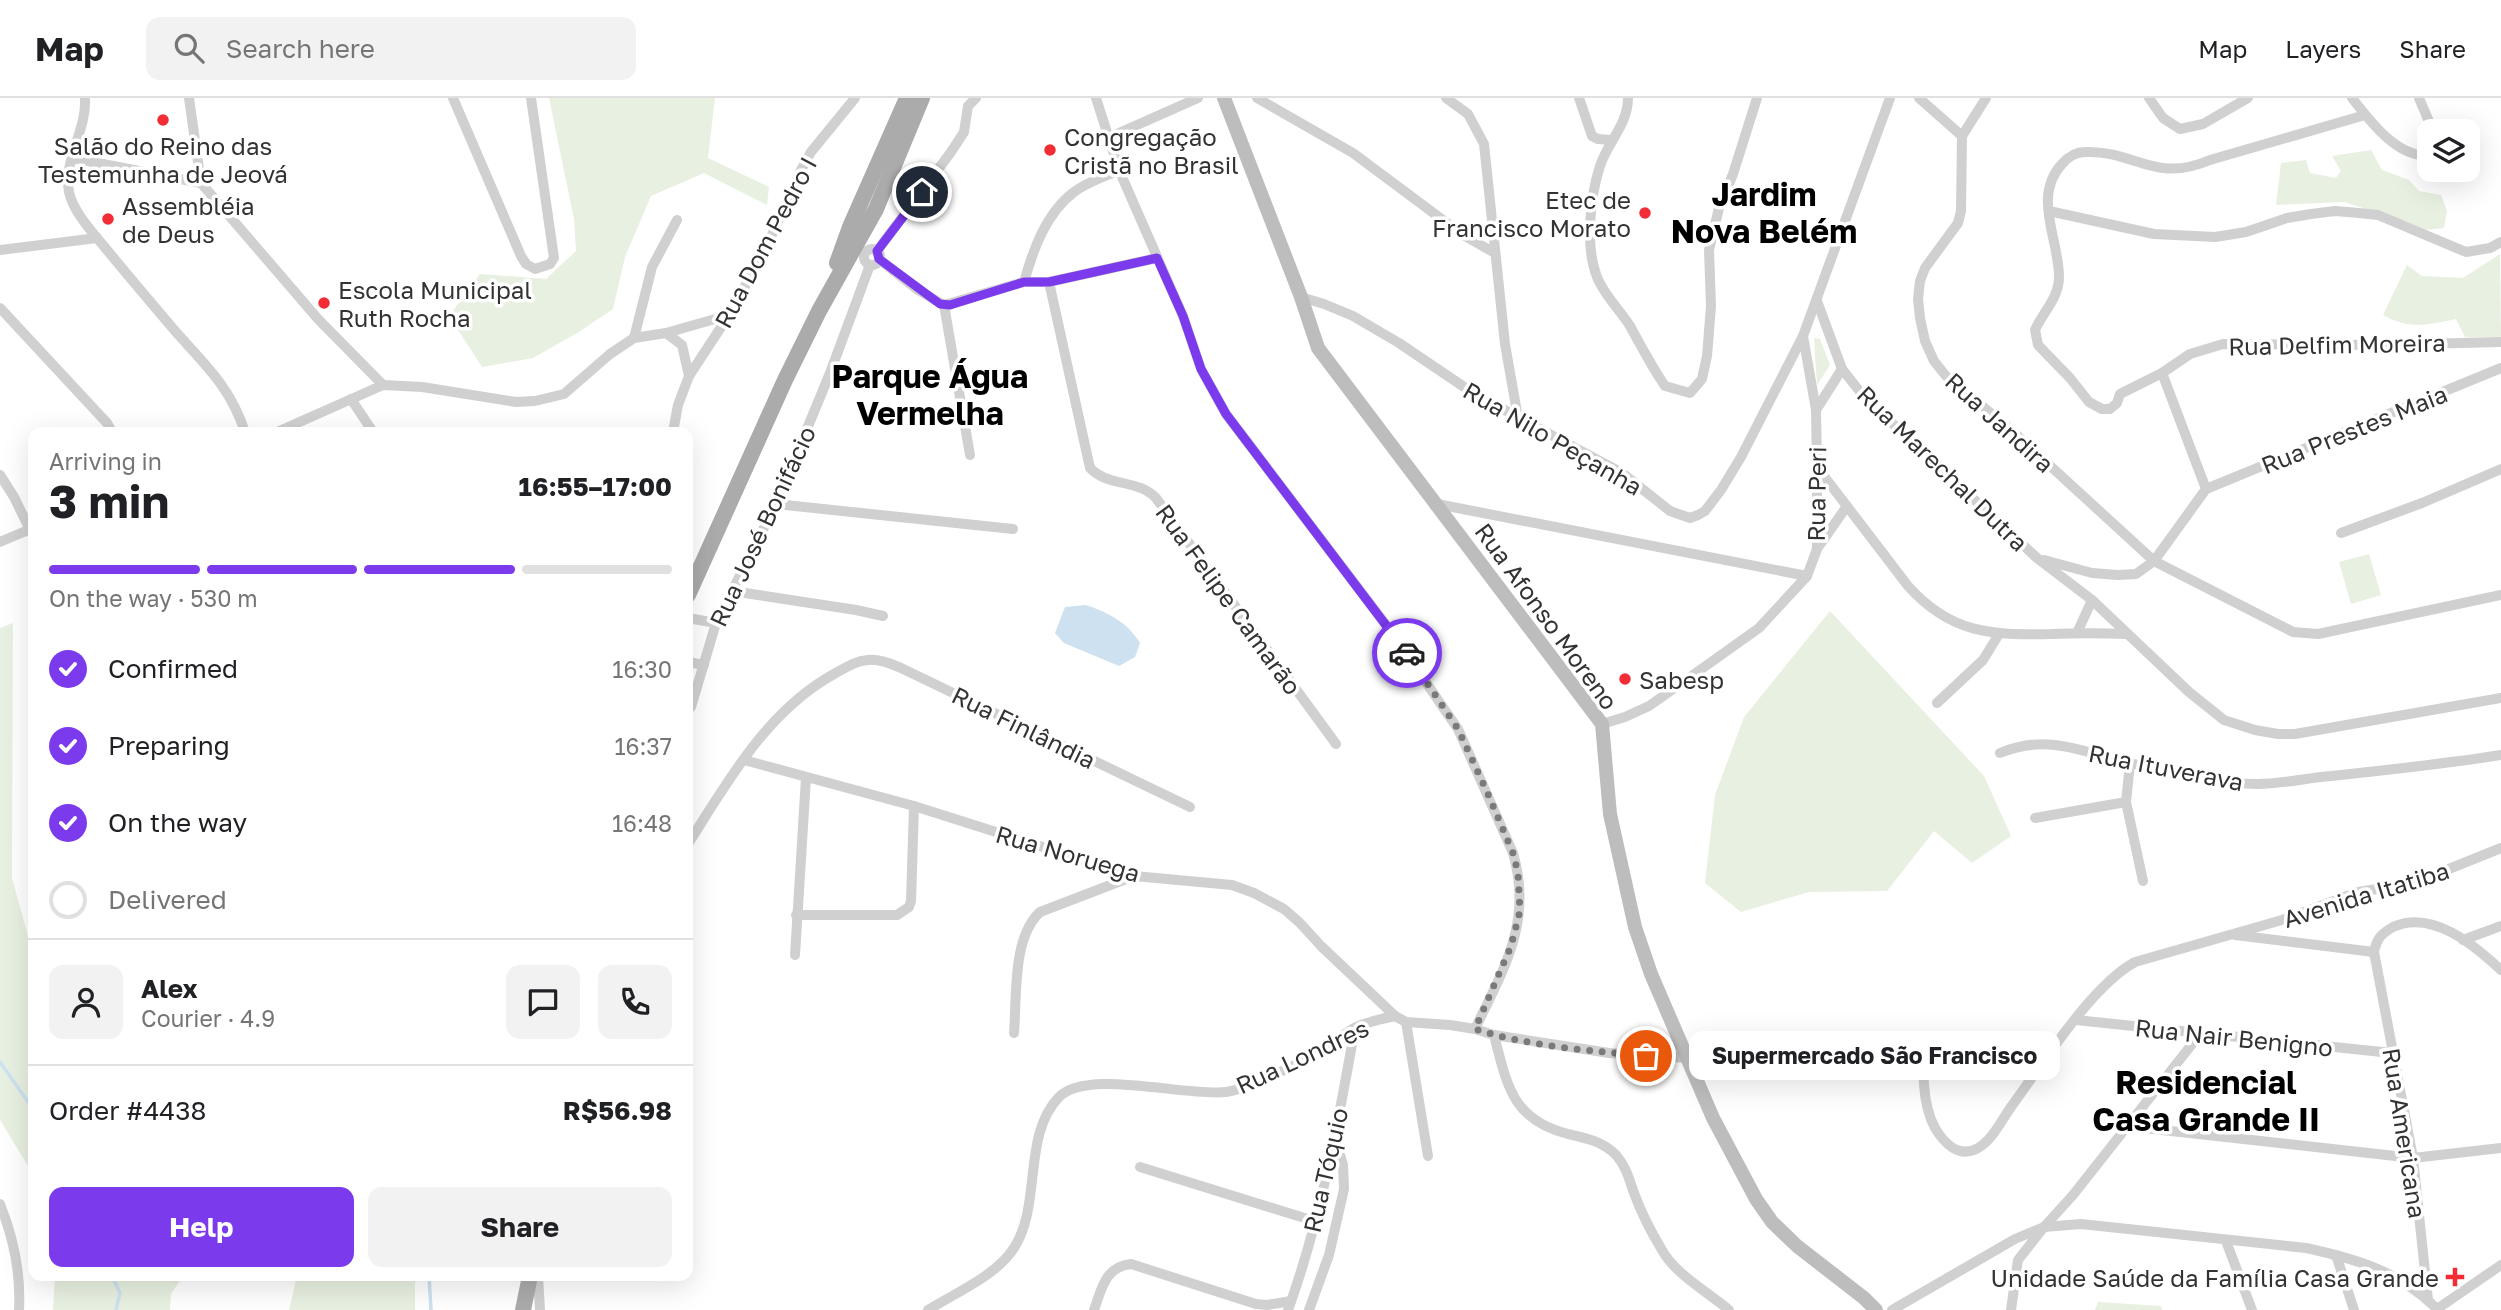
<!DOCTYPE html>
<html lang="en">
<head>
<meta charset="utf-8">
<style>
	body { margin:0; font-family:"Golos Text",sans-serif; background:#f2f2f2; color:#202124; height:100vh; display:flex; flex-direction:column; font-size:26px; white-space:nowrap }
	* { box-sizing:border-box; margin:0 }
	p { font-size:23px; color:#757577 }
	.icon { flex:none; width:38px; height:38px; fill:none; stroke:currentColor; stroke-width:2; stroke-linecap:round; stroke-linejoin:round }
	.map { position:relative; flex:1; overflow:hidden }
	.panel { position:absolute; left:28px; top:329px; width:665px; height:854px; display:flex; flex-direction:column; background:#fff; border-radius:14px; box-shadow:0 7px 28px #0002 }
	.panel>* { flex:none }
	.tools { position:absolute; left:2417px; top:21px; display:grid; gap:14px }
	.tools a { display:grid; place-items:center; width:63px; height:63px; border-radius:14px; background:#fff; box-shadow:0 7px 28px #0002; font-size:35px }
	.pin { position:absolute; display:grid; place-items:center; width:60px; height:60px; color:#fff; margin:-30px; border:4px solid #fff; border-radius:50%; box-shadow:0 2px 7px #0007 }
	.courier { position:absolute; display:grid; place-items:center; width:70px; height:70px; margin:-35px; border:5px solid #7c3aed; border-radius:50%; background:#fff; color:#222; box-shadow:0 2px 9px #0007 }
	.bubble { position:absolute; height:49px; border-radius:14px; background:#fff; box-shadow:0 7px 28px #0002; font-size:23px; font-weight:700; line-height:49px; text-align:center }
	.overview em { font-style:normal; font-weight:700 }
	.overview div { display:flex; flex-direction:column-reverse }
	.overview { display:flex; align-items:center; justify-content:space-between; height:119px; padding:0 21px }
	h1 { font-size:46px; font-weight:700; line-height:52px }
	.bar { display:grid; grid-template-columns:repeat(4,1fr); gap:10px 7px; align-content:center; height:84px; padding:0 21px }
	.bar i { height:9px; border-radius:5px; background:#e0e0e0 }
	.bar .current { background:#7c3aed }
	.bar p { grid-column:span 4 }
	.line { display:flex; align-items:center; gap:18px; padding:0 21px; border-top:2px solid #e0e0e0 }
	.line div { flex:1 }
	.round { display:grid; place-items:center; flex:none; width:74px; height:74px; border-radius:14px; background:#f2f2f2 }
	ol { padding:0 21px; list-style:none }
	li { display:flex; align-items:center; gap:21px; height:77px }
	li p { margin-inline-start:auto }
	li .icon { padding:7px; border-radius:50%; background:#7c3aed; color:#fff; stroke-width:4 }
	li:last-child { color:#757577 }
	li i { width:38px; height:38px; border:4px solid #e0e0e0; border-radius:50% }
	.action { display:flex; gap:14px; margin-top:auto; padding:14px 21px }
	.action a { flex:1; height:80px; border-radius:14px; background:#7c3aed; color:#fff; font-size:28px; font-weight:700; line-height:80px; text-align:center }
	.action a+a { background:#f2f2f2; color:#202124 }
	header { display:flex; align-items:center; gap:42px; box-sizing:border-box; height:98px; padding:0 35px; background:#fff; border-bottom:2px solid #e0e0e0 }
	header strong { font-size:33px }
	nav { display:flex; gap:38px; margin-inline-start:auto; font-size:24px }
	.search { width:490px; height:63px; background:#f2f2f2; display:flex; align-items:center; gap:18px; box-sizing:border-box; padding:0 24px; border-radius:14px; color:#757577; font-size:26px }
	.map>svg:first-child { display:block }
</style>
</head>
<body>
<header>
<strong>Map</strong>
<div class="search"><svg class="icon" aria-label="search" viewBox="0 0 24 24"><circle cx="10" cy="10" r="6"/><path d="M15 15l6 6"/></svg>Search here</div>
<nav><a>Map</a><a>Layers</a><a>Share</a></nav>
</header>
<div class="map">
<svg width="2501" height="1212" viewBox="0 0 2501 1212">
	<rect width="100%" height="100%" fill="#fff"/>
	<!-- green -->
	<g fill="#e8f0e1">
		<polygon points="549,0 715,0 708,60 769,89 767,107 704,75 651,98 625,159 613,211 577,235 533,260 482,269 449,218 480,176 546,181 576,153 574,121"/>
		<polygon points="2371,52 2382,72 2409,82 2419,93 2441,97 2447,113 2444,130 2425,132 2407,124 2344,104 2276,107 2281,65 2306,62 2310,75 2336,80 2341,73 2332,58"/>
		<path d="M2500 156 2501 239H2465L2456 221C2426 227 2410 232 2383 217L2407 167 2422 178 2463 180Z"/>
		<polygon points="1814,240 1820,241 1830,267 1817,287"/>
		<polygon points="2369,456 2381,497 2351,506 2339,464"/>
		<polygon points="1830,513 1984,678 2011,738 1972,765 1934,733 1887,793 1809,794 1741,814 1705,785 1715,697 1744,619"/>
		<polygon points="13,525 12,780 33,856 33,1076 0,1022 0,530"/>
		<polygon points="55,1178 183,1178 171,1196 170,1212 53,1212"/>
		<polygon points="297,1178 415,1178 415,1212 289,1212"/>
		<polygon points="2098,1204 2161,1208 2162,1212 2095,1212"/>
	</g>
	<!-- water -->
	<path fill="#cde1f0" d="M1086 507C1109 515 1127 524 1140 545L1135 559 1119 568 1064 545 1055 535 1065 509Z"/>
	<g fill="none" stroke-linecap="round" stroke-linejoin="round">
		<!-- stream -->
		<g stroke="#cde1f0" stroke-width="3.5">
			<polyline points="0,964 33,1011"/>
			<polyline points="112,1178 120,1195 116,1212"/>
			<polyline points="429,1178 431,1212"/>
		</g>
		<!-- minor -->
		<g stroke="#d0d0d0" stroke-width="10">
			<path d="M85 0C87 32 63 62 69 94 73 114 94 136 107 152 130 180 153 207 176 234 207 269 230 289 245 334"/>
			<polyline points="189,0 201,85 318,221 383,287"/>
			<polyline points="453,0 521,158 526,166 535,171 550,166 554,160 531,0"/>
			<path d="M1096 0 1119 72 1183 218 1201 271 1226 316 1399 544 1440 605 1458 631 1513 755C1533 824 1504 870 1475 931"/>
			<polyline points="1257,0 1353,55 1463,137 1495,155"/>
			<polyline points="1446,0 1468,16 1484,46 1505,246 1518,320"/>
			<polyline points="1579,0 1592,38 1598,41 1611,42"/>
			<path d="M1628 0C1628 26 1608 44 1600 68 1590 99 1585 149 1597 179 1604 197 1620 212 1630 228 1641 248 1652 269 1665 288L1690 295 1702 281 1707 258 1711 208 1709 152 1719 110 1733 76 1757 0"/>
			<polyline points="1919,0 1962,38"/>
			<polyline points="1986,0 1962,38 1961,113 1958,125 1925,170 1920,183 1918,201 1920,220 1925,243 1934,263 1946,278 2010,331 2154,463 2293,534 2318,536 2501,497"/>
			<polyline points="2149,0 2163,20 2180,31 2203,26 2248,0"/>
			<path d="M2352 0C2369 22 2398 61 2429 57"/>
			<polyline points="2419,0 2433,33"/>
			<path d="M2365 17 2210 62C2154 86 2135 52 2085 54 2076 54 2068 59 2062 66 2032 98 2059 141 2059 179 2059 200 2043 214 2035 232L2038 247 2070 280 2089 304 2102 311H2110L2117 305 2120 296 2162 275 2190 256 2223 246 2379 247 2501 244"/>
			<polyline points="1110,39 1198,0"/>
			<polyline points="72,60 201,85"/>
			<polyline points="2049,113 2154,136 2215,139 2246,134 2287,120 2311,116 2335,113 2359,115 2378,117 2466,154 2490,150 2501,144"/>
			<circle cx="872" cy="159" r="8"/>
			<polyline points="0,152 97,140"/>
			<polyline points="877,153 951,54 964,34 968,8 976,0"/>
			<polyline points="879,161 918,192 944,207 1024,184 1049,184 1157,160"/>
			<path d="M1024 184C1033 152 1046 115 1074 94 1087 84 1104 79 1119 72"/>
			<path d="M1049 184 1090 370C1108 389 1138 381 1156 400L1336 646"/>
			<polyline points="1301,199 1324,206 1353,218 1399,245 1473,295 1622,375 1670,413 1690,420 1698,417 1705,413 1721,392 1741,359 1803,238 1890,0"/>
			<polyline points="1817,203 1842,271 1865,300 2037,460 2092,502 2189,594 2224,622 2255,632 2278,636 2295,636 2501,600"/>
			<polyline points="944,207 970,357"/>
			<polyline points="0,210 107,325 112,334"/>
			<polyline points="666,235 682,247 689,278"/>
			<polyline points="634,240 652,169 677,122"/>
			<polyline points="351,301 373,334"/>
			<polyline points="1816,312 1842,271"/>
			<polyline points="277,334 383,287 422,289 516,304 535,303 564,296 610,256 634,240 666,235 729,217"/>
			<polyline points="673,334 678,307 689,278 729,217 766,150 801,72 811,54 855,0"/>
			<path d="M1817 369 1908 488C1951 536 1991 537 2051 536 2076 535 2102 535 2127 536"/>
			<polyline points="0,377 14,399 33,438"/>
			<polyline points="2206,391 2501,270"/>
			<polyline points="776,406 1013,431"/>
			<polyline points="1437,406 1807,478"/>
			<polyline points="2341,435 2422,405 2501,371"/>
			<polyline points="0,444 33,430"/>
			<polyline points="1817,451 1847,408"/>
			<polyline points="2044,462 2092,475 2118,477 2136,476 2154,463 2206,391 2162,275"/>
			<polyline points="732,493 856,512 883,518"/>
			<polyline points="688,520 716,525"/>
			<polyline points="2077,535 2092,502"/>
			<polyline points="688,564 704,567"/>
			<polyline points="1937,605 1983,562 1999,536"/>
			<polyline points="688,611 691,609 716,525 776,406 830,275 870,167"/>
			<polyline points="1602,626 1625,619 1649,608 1686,582 1759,530 1807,478 1817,451 1817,369 1816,312 1803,238"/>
			<path d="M2000 655C2048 635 2083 654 2130 665 2166 674 2221 686 2257 686 2282 686 2306 680 2331 678 2388 672 2445 666 2501 657"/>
			<polyline points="744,662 914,708 1134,778 1232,787 1254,795 1284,811 1300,825 1321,848 1395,918 1406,924 1450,927 1475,931 1494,937 1609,955 1687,960"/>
			<polyline points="2130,665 2126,704 2143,783"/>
			<polyline points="2035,720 2126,704"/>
			<path d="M688 746C728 683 767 613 834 576 845 570 855 563 868 562 879 561 889 565 899 569L1190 709"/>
			<polyline points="796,817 897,817 909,809 911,803 914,708"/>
			<polyline points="2235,837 2374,854"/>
			<polyline points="2463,842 2501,828"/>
			<polyline points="795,857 806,680"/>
			<polyline points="2076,922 2392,955"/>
			<polyline points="1406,924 1428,1058"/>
			<path d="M1014 935C1017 898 1012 840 1040 814L1134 778"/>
			<path d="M1494 937C1507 987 1512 1022 1568 1036 1586 1040 1602 1043 1616 1057 1626 1068 1629 1081 1634 1095 1641 1114 1651 1134 1662 1152 1674 1175 1709 1195 1729 1212"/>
			<path d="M1928 941C1921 967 1922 1006 1935 1030 1944 1045 1959 1061 1978 1050 1993 1041 2001 1023 2011 1009 2042 967 2091 888 2135 864L2282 822 2358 794 2414 785 2501 750"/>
			<polyline points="2126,1028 2413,1060 2501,1050"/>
			<polyline points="1140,1069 1314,1123"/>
			<path d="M0 1106C14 1141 21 1175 19 1212"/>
			<polyline points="2226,1143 2252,1212"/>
			<polyline points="2336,1157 2354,1212"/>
			<polyline points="538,1178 540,1212"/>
			<path d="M2428 1202 2413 1060 2374 854C2377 840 2381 836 2393 829 2432 811 2474 847 2501 872"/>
			<polyline points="2437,1211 2501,1167"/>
			<path d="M928 1212C955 1195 996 1178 1014 1150 1042 1107 1022 1037 1059 999 1087 970 1186 999 1226 994 1247 991 1299 966 1319 954 1331 947 1342 937 1354 930 1366 924 1381 921 1395 918"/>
			<path d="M1094 1212C1102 1190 1105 1169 1131 1166L1256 1206 1267 1207 1291 1203"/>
			<path d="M1288 1212C1321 1121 1338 1025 1355 930"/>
			<polyline points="1309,1212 1329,1157 1344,1091 1343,1067 1336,1042"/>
			<path d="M1892 1212 2015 1141 2044 1129 2081 1126 2306 1150C2357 1161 2401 1174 2438 1212"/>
			<polyline points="2011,1212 2018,1162 2044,1129 2073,1097 2200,936"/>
		</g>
		<!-- secondary -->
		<polyline stroke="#bdbdbd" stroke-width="14" points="1224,0 1301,199 1318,250 1602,626 1610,716 1635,829 1651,876 1713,1020 1756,1101 1772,1124 1797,1148 1864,1200 1876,1212"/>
		<!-- primary -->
		<g stroke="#ababab" stroke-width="16">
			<polyline points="837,165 850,129 907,0"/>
			<polyline points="688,497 785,282 819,213 876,111 922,0"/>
			<polyline points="523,1212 530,1178"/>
		</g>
	</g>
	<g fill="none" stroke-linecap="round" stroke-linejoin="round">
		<!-- done -->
		<path stroke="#7a7a7a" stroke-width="7" stroke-dasharray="0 12.6" d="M1407 555 1458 631 1488 696 1513 755 1518 775 1520 813 1511 848 1475 931C1526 948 1593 953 1646 958"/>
		<!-- route -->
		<polyline stroke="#7c3aed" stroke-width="9" points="922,94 877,153 879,161 940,206 950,207 1024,184 1049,184 1157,160 1183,218 1201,271 1226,316 1407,555"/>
	</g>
	<!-- markers -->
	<g fill="#f22d35" stroke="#fff" stroke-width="2.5">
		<circle cx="163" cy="22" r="7"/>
		<circle cx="1050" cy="52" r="7"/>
		<circle cx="1645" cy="115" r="7"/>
		<circle cx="108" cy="121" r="7"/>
		<circle cx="324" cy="205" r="7"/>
		<circle cx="1625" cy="581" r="7"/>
		<path d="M2451.5 1168.5h7v7h7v7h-7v7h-7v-7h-7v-7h7z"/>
	</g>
	<g text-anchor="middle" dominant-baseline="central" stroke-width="7" stroke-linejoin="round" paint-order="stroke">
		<!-- poi labels -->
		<g font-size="24" fill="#333" stroke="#fff" text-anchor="start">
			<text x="1064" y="38">Congregação<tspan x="1064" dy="28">Cristã no Brasil</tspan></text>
			<text x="163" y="47" text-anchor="middle">Salão do Reino das<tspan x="163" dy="28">Testemunha de Jeová</tspan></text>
			<text x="1631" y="101" text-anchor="end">Etec de<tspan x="1631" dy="28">Francisco Morato</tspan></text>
			<text x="122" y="107">Assembléia<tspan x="122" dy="28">de Deus</tspan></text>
			<text x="338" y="191">Escola Municipal<tspan x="338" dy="28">Ruth Rocha</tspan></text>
			<text x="1639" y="581">Sabesp</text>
			<text x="2439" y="1179" text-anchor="end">Unidade Saúde da Família Casa Grande</text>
		</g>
		<!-- street labels -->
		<g font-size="24" fill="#333" stroke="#fff">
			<text transform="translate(765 144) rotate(-62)">Rua Dom Pedro I</text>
			<text transform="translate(2337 246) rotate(-1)">Rua Delfim Moreira</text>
			<text transform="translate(2000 324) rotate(42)">Rua Jandira</text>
			<text transform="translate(2354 331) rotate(-22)">Rua Prestes Maia</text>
			<text transform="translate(1553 340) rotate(30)">Rua Nilo Peçanha</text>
			<text transform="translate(1943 370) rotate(44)">Rua Marechal Dutra</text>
			<text transform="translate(1816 396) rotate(-89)">Rua Peri</text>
			<text transform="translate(762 428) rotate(-65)">Rua José Bonifácio</text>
			<text transform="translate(1229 501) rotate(54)">Rua Felipe Camarão</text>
			<text transform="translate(1547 518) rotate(54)">Rua Afonso Moreno</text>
			<text transform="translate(1024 629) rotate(26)">Rua Finlândia</text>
			<text transform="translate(2166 669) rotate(11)">Rua Ituverava</text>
			<text transform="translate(1068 755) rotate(16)">Rua Noruega</text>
			<text transform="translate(2366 796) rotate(-17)">Avenida Itatiba</text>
			<text transform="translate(2234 939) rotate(6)">Rua Nair Benigno</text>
			<text transform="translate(1302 958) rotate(-25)">Rua Londres</text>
			<text transform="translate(2405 1035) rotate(81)">Rua Americana</text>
			<text transform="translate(1325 1072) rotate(-77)">Rua Tóquio</text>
		</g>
		<!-- district labels -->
		<g font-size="32" font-weight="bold" fill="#000" stroke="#fff">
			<text x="1764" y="96">Jardim<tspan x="1764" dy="37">Nova Belém</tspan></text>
			<text x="930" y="278">Parque Água<tspan x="930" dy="37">Vermelha</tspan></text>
			<text x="2206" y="984">Residencial<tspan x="2206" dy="37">Casa Grande II</tspan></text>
		</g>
	</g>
</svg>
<div class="tools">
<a><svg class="icon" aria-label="layers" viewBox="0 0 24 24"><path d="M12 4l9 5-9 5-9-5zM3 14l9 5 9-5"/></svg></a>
</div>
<div class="pin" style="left:1646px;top:958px;background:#ea580c"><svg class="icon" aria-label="bag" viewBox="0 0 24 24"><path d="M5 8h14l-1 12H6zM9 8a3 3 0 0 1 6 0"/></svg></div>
<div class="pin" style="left:922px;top:94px;background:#1f2937"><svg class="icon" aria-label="home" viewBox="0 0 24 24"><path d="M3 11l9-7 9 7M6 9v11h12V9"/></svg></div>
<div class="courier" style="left:1407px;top:555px"><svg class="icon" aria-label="car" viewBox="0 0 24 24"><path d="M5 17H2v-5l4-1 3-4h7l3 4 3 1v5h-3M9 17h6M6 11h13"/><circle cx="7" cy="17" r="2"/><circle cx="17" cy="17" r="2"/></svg></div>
<div class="bubble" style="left:1689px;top:933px;width:371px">Supermercado São Francisco</div>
<section class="panel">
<div class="overview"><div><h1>3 min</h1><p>Arriving in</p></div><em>16:55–17:00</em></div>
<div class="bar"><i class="current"></i><i class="current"></i><i class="current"></i><i></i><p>On the way · 530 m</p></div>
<ol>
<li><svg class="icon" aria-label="check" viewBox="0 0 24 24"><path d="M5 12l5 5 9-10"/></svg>Confirmed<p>16:30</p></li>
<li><svg class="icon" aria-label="check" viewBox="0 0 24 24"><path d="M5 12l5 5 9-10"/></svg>Preparing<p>16:37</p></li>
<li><svg class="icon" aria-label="check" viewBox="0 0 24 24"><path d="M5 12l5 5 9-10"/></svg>On the way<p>16:48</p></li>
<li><i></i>Delivered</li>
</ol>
<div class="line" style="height:126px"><a class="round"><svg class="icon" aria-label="person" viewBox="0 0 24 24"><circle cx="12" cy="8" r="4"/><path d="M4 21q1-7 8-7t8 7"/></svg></a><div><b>Alex</b><p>Courier · 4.9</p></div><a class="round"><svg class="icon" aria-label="chat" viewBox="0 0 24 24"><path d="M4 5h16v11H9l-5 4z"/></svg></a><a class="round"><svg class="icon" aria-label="phone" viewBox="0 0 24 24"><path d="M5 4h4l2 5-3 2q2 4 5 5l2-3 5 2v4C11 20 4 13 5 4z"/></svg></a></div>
<div class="line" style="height:91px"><div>Order #4438</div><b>R$56.98</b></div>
<div class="action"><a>Help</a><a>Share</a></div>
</section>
</div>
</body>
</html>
